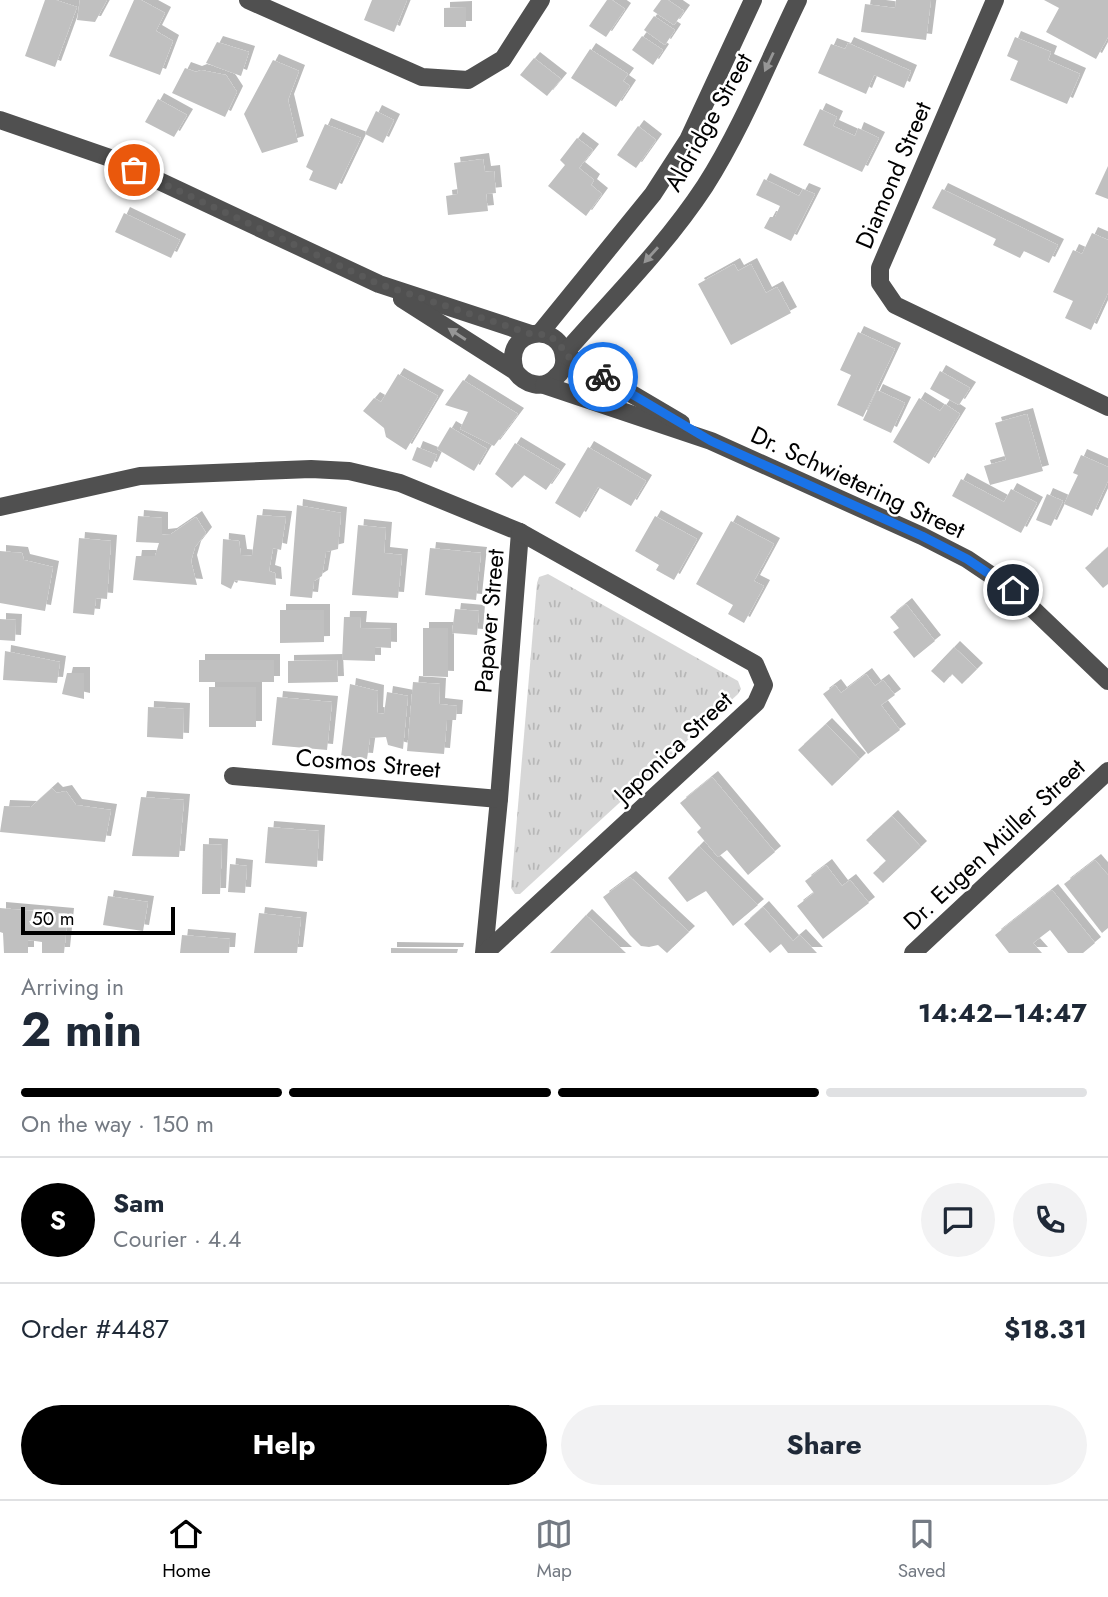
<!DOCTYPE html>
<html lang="en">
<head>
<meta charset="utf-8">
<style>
	body { margin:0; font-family:Jost,sans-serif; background:#f2f2f3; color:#1f2937; height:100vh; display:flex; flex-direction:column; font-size:26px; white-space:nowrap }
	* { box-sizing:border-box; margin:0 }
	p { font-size:23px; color:#747a83 }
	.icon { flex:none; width:38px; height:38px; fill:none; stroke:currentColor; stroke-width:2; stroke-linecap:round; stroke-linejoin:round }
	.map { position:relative; height:953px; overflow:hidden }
	.side { display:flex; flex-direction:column; background:#fff; flex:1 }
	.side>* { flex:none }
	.scale { position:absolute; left:21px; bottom:18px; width:154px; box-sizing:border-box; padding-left:7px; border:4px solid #000; border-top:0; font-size:19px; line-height:24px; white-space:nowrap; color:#000; -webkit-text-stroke:5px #fff; paint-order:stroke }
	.pin { position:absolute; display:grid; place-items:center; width:60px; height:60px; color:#fff; margin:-30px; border:4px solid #fff; border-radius:50%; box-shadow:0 2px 7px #0007 }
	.courier { position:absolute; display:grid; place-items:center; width:70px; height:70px; margin:-35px; border:5px solid #1a73e8; border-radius:50%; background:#fff; color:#222; box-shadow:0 2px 9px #0007 }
	.overview em { font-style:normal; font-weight:700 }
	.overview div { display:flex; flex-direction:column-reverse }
	.overview { display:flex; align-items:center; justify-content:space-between; height:119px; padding:0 21px }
	h1 { font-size:46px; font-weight:700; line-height:52px }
	.bar { display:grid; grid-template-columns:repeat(4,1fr); gap:10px 7px; align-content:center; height:84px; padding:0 21px }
	.bar i { height:9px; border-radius:5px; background:#e0e1e3 }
	.bar .current { background:#000 }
	.bar p { grid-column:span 4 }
	.line { display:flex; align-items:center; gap:18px; padding:0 21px; border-top:2px solid #e0e1e3 }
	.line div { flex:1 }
	.round { display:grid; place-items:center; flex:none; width:74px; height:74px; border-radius:37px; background:#f2f2f3 }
	.primary-button { display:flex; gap:14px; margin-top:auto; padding:14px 21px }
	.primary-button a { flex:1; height:80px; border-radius:42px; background:#000; color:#fff; font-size:28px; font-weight:700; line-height:80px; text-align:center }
	.primary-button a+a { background:#f2f2f3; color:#1f2937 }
	.dock { display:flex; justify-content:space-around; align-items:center; height:98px; border-top:2px solid #e0e1e3; background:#fff; font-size:19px; color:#747a83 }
	.dock a { display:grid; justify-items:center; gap:4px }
	.dock .current { color:#000 }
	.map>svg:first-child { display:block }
</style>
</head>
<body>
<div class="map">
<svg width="1108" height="953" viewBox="0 0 1108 953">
	<defs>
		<pattern id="grass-tufts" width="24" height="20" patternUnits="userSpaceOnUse" patternTransform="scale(1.75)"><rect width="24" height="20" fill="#d7d7d7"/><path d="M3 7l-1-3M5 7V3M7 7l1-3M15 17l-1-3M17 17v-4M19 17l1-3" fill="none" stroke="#b7b7b7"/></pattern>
		<filter id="shadow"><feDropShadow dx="6" dy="-6" stdDeviation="0" flood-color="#0004"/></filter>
	</defs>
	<rect width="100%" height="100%" fill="#fff"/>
	<!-- grass -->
	<polygon fill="url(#grass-tufts)" points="548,574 738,681 741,689 738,694 520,894 515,894 511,888 537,583 539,577"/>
	<!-- building -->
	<g fill="#c0c0c0" filter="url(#shadow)">
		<polygon points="45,0 56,0 77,7 55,67 25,56"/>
		<polygon points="80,0 107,0 95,22 77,20"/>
		<polygon points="134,0 141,0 165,13 156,31 173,41 160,75 109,56"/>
		<polygon points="372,0 407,0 394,32 364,20"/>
		<polygon points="607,0 612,0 625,9 606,37 589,26"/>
		<polygon points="661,0 668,0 684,11 674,25 653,11"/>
		<polygon points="896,0 931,0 926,40 861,32 865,4 895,8"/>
		<polygon points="1044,0 1108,0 1108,37 1096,59 1046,32 1059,8"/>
		<polygon points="466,7 466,27 444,27 444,8"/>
		<polygon points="654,16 675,30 665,45 644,30"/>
		<polygon points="642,36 663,50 653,65 632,50"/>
		<polygon points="1015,37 1051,52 1048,60 1080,74 1067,104 1010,80 1018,61 1007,56"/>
		<polygon points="217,42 249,52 241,76 206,63"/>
		<polygon points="848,43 911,71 904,88 874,75 866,94 818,73 831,44 845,49"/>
		<polygon points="590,49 628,74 623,81 630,86 616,107 571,78"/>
		<polygon points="534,58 561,79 547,96 520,75"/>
		<polygon points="273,60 299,71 288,100 298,142 262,153 244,114"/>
		<polygon points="185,68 196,72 201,70 226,75 237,92 225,117 172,93"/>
		<polygon points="158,99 187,115 174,137 145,122"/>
		<polygon points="820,109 837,117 833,126 855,136 858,128 879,138 862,172 803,145"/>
		<polygon points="376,111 394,120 383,143 365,134"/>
		<polygon points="325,124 361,138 336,190 309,180 313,171 306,167"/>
		<polygon points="638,126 656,140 636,168 617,155"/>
		<polygon points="577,138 593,150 579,168 594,180 591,185 602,194 586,216 548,186 565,165 560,160"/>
		<polygon points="483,159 485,172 494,171 496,193 486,194 488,211 448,215 446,196 458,194 454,163"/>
		<polygon points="1108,166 1108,199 1095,194"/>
		<polygon points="764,179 799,196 803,189 815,194 791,241 764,228 770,217 775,217 780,206 756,195"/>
		<polygon points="942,189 1058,245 1049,263 1024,251 1020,258 993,245 996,239 932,208"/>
		<polygon points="124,213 180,240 171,258 115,232"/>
		<polygon points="1092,233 1108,240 1108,293 1091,330 1065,318 1073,301 1053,292 1073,250 1082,254"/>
		<polygon points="734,264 738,271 751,264 766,293 777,287 791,313 731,345 698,284"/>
		<polygon points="858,332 895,349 863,417 837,405 851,375 840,370"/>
		<polygon points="940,371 970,388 959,405 930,389"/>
		<polygon points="398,374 438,396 406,450 386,437 384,428 363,411 374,398 381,402"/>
		<polygon points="463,380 518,414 494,446 460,429 468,412 445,405"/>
		<polygon points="877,390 905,403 891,433 863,420"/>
		<polygon points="919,398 940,411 945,404 960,414 929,464 893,442"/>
		<polygon points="1027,414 1043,471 990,485 984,466 1006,460 995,423"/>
		<polygon points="450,427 487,449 474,471 437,449"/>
		<polygon points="515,443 560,470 546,490 524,475 512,488 495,474"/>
		<polygon points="417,447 437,455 431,468 412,460"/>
		<polygon points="588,447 646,481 631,506 598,487 580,518 555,503"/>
		<polygon points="1081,455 1108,467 1108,481 1092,516 1064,504 1078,475 1073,473"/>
		<polygon points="961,479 1004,502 1011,489 1037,503 1021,533 952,496"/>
		<polygon points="1047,494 1063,501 1051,526 1036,520"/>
		<polygon points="297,505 341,513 338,549 326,552 322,576 314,581 312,598 290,596"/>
		<polygon points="257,515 286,517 281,550 273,548 269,571 275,573 276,585 235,580 231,589 221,584 223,539 239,541 241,555 252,556"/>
		<polygon points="138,516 162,518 162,535 171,534 196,517 206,533 195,547 191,561 197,585 133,580 136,556 155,556 159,543 136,542"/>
		<polygon points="655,516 697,539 674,580 656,570 659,565 635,551"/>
		<polygon points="731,521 774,544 754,581 764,586 744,623 728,614 733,605 696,584"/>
		<polygon points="358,525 386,528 384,553 402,555 398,598 352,595"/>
		<polygon points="79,538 111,541 107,599 96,598 94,615 73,613"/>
		<polygon points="1108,547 1108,584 1103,588 1085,568"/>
		<polygon points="430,548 481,553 476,600 425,595"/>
		<polygon points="0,551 22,553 24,560 53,567 45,611 0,603"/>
		<polygon points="906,604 935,641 914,658 893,632 899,628 890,617"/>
		<polygon points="455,609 479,611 477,635 452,633"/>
		<polygon points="280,610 324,610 324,642 280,643"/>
		<polygon points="344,617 361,617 360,628 391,629 391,648 375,647 375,661 342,660"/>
		<polygon points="0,619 16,620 15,641 0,640"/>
		<polygon points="423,628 448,628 448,677 423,676"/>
		<polygon points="954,647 977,669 962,684 952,674 944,683 931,671"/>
		<polygon points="5,651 60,662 57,683 3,680"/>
		<rect x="199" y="660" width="75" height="22"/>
		<polygon points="337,660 338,682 288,683 288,661"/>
		<polygon points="67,673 84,673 84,699 62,694"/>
		<polygon points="866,674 875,686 883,680 895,695 881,705 900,730 868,754 823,694 835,685 841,693"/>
		<polygon points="413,682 440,684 439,704 457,706 456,720 447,720 444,754 407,751"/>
		<polygon points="350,684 378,691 377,713 384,714 387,692 408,696 403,749 388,745 386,737 370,738 367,759 341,757"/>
		<rect x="209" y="687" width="47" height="40"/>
		<polygon points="277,697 332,702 327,750 272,745"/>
		<polygon points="148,707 184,709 183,739 147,737"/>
		<polygon points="826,724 860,759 832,786 798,750"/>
		<polygon points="712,777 775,852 748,875 727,850 718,857 697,832 701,828 680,803"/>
		<polygon points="52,788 57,793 66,791 76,805 111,810 105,842 0,832 4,806 31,807"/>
		<polygon points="141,797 184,800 179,857 132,856"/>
		<polygon points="892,816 921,847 883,883 873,873 886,861 866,840"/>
		<polygon points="268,827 319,831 317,867 265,863"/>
		<polygon points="203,844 222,845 220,894 202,894"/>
		<polygon points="699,846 758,905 733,926 706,891 687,902 668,878"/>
		<polygon points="1095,860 1108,875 1108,928 1102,933 1064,884"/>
		<polygon points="230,864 247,866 245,893 228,892"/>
		<polygon points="826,865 842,886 850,880 869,903 823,939 797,906 814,893 805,881"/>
		<polygon points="630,877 689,932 667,953 658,945 649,947 641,946 630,935 603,897"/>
		<polygon points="1052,890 1095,943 1083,953 1068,953 1050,930 1033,943 1042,953 1009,953 995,935"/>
		<polygon points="108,896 148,902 143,931 103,925"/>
		<polygon points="763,907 793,941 800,935 817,953 788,953 781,944 770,953 744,924"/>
		<polygon points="0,908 68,914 64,953 42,953 42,942 28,940 28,953 4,953 3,933 0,932"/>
		<polygon points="259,913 301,918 297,953 254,953"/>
		<polygon points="586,915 626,953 550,953"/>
		<polygon points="182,935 230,939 229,953 180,953"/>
		<polygon points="391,948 458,949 457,953 391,953"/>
	</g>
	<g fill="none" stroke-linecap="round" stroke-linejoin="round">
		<!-- minor -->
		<g stroke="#505050" stroke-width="18">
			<polyline points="248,0 422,77 468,80 503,59 541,0"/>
			<polyline points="995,0 880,268 880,283 895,305 1108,407"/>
			<polyline points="0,120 110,158 379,284 531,334"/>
			<path d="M402 299 515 371C524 384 543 391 556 377 562 372 565 366 564 358 562 320 501 328 515 371"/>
			<polyline points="540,333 653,194 688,140 753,0"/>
			<polyline points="544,385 711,441 922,536 967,559 1013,590 1108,681"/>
			<path d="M681 423 564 354C612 299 665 247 705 186 742 128 768 62 798 0"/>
			<polyline points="0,507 140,476 311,469 349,471 400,483 520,532 499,799 484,953"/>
			<polyline points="233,776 499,799"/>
			<polyline points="485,953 756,703 764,685 755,664 520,532"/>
			<polyline points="913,953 1108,771"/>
		</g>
	</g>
	<!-- one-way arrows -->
	<defs><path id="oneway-solid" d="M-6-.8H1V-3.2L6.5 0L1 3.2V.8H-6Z" transform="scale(1.75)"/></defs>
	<g fill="#969696">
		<use href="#oneway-solid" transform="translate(769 62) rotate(115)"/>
		<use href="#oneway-solid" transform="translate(651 255) rotate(132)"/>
		<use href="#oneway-solid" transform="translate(457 334) rotate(-147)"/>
	</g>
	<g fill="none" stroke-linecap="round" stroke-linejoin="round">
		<!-- done -->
		<polyline stroke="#595959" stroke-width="7" stroke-dasharray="0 12.6" points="134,170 379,284 531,334 549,335 561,346 564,354 603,377"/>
		<!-- route -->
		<polyline stroke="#1a73e8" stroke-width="9" points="603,377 711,441 922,536 967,559 1013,590"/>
	</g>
	<g text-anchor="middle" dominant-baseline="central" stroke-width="5" stroke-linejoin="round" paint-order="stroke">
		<!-- street labels -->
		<g font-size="24" fill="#000" stroke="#fff">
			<text transform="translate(708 122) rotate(-61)">Aldridge Street</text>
			<text transform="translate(893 175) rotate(-67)">Diamond Street</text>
			<text transform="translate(858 482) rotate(25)">Dr. Schwietering Street</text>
			<text transform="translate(489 621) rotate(-85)">Papaver Street</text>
			<text transform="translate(673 747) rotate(-43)">Japonica Street</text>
			<text transform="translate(368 763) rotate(5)">Cosmos Street</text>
			<text transform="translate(994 844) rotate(-43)">Dr. Eugen Müller Street</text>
		</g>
	</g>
</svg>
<div class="scale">50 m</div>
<div class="pin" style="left:134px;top:170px;background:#ea580c"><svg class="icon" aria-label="bag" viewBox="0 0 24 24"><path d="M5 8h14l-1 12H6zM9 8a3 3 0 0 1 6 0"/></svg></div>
<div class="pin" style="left:1013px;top:590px;background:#1f2937"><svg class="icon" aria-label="home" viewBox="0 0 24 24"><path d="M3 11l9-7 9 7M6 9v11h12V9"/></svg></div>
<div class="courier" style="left:603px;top:377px"><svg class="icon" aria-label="bike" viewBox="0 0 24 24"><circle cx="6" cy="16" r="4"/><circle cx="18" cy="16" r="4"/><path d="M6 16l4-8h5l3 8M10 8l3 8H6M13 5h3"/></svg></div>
</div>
<section class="side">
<div class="overview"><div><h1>2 min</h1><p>Arriving in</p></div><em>14:42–14:47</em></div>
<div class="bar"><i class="current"></i><i class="current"></i><i class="current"></i><i></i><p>On the way · 150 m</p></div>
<div class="line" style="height:126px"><b class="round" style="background:#000;color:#fff">S</b><div><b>Sam</b><p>Courier · 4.4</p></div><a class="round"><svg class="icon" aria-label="chat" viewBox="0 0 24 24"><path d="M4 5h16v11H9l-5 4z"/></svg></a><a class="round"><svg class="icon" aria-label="phone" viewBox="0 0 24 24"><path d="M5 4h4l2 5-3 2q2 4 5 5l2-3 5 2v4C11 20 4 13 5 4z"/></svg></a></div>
<div class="line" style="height:91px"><div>Order #4487</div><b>$18.31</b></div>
<div class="primary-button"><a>Help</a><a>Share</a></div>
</section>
<nav class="dock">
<a class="current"><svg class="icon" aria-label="home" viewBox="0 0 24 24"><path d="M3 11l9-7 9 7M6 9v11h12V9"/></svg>Home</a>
<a><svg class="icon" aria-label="map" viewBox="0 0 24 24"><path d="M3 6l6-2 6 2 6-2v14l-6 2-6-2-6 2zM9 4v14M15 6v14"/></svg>Map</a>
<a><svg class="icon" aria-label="saved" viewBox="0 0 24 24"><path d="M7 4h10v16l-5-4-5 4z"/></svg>Saved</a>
</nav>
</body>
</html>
